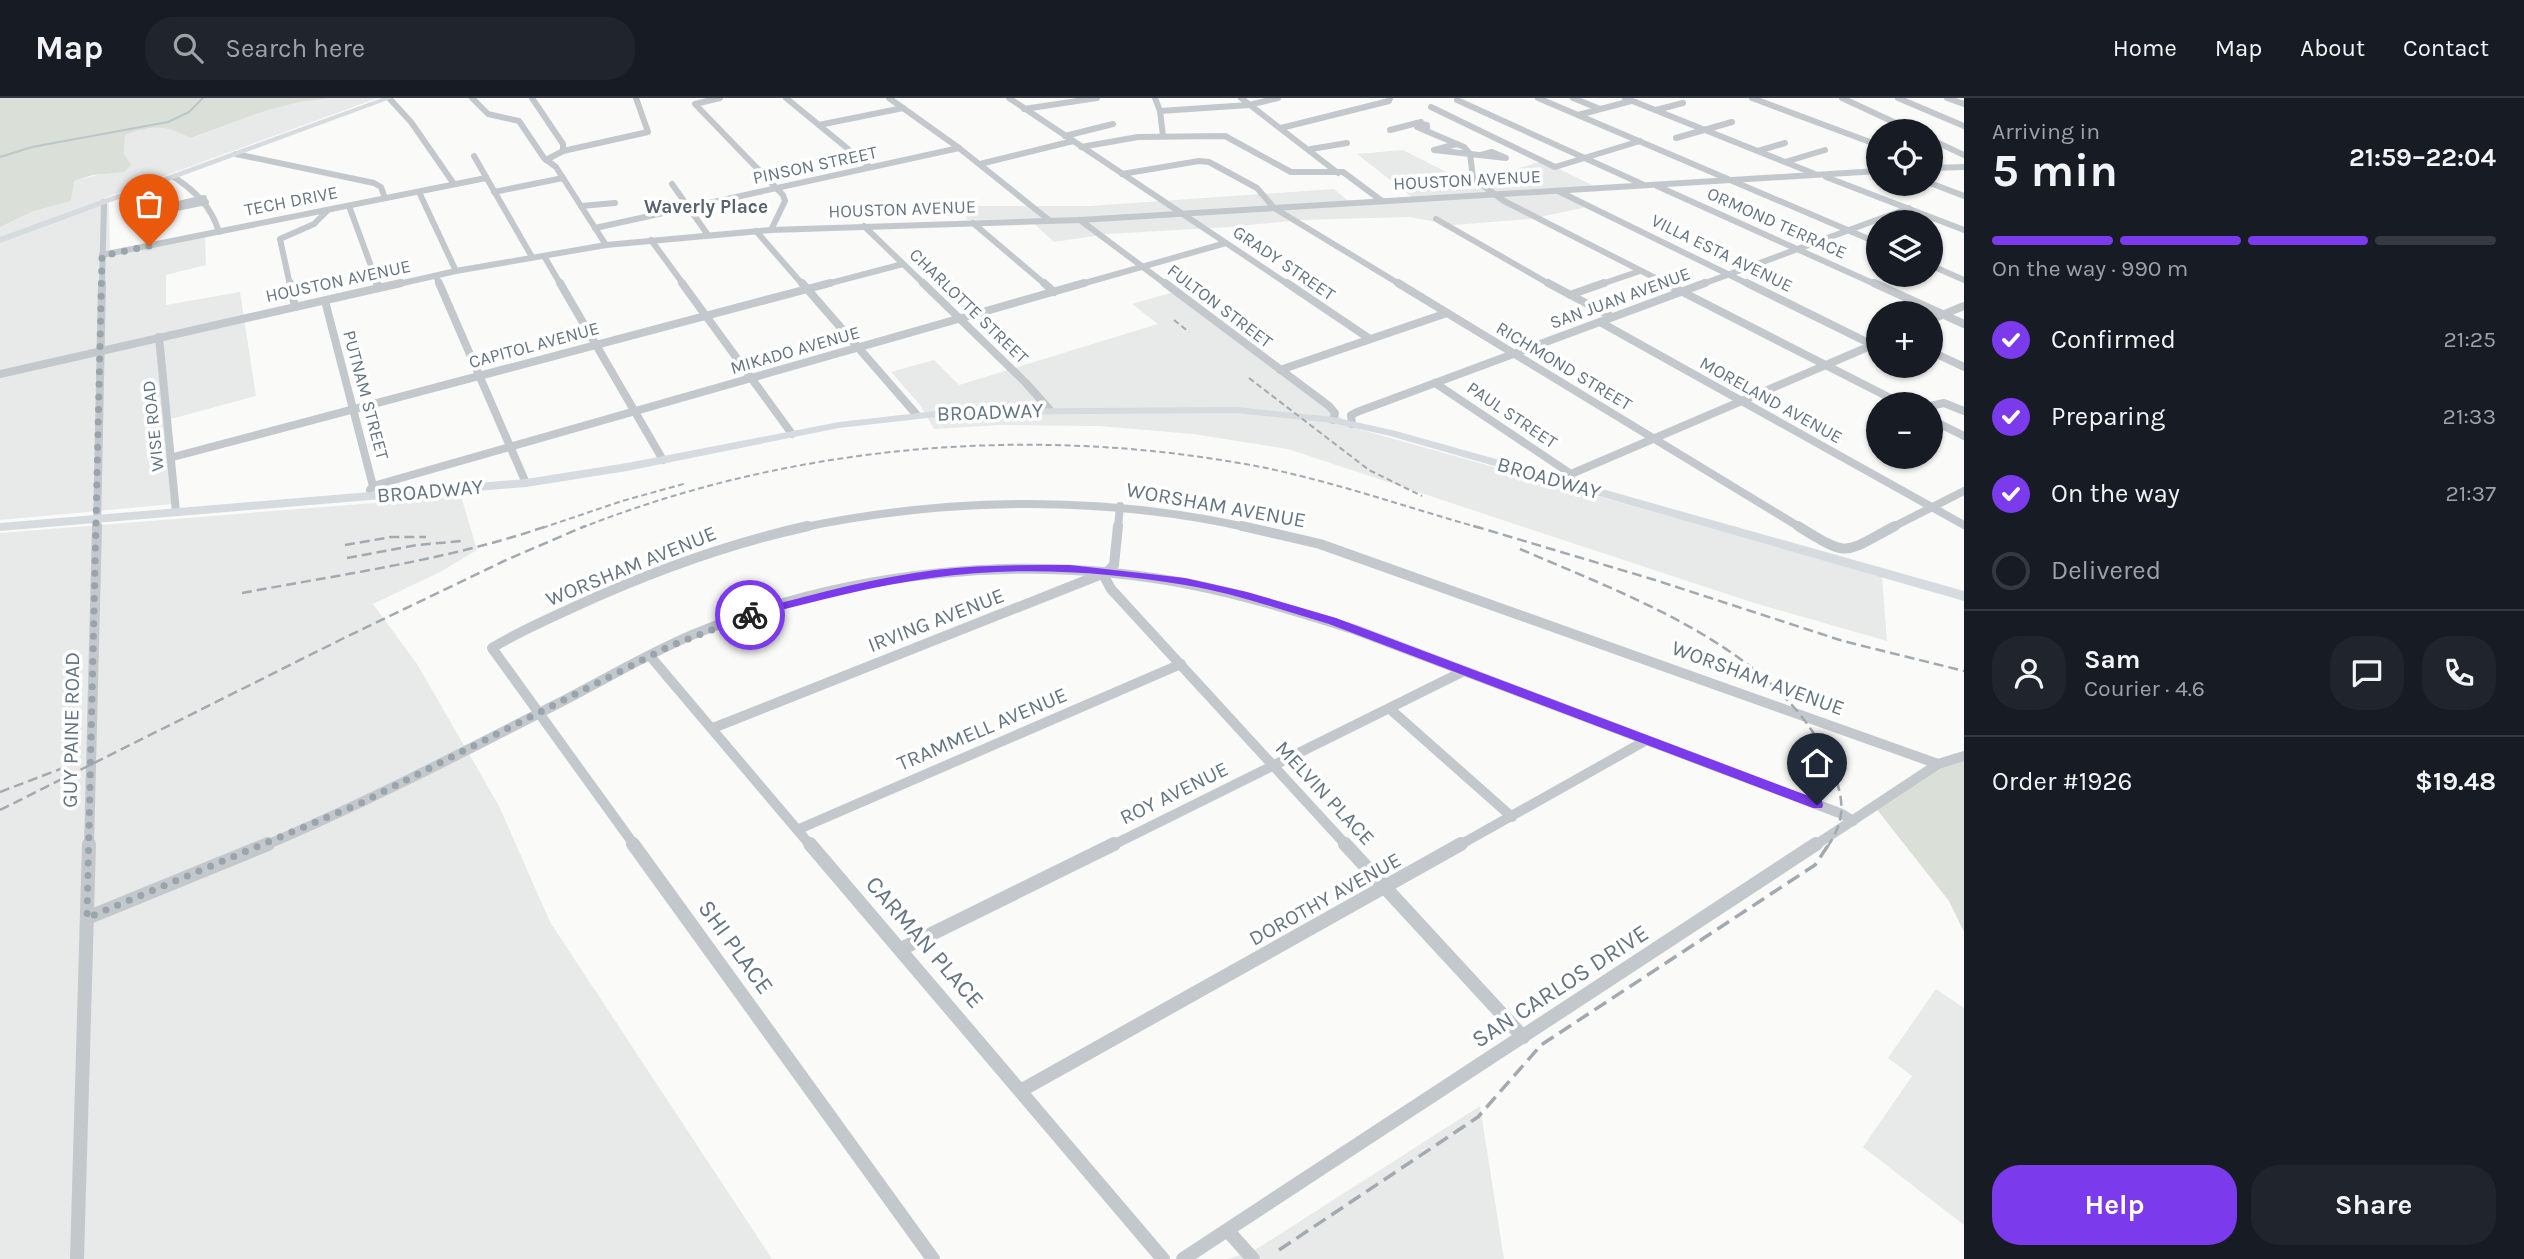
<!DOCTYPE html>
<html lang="en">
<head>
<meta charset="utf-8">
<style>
	body { margin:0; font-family:Karla,sans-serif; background:#20242c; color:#f1f3f6; height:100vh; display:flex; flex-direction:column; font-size:26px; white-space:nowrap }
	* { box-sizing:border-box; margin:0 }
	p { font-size:23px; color:#9ea1a6 }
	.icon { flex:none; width:38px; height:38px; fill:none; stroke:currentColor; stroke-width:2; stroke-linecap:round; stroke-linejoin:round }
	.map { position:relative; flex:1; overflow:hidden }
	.side { display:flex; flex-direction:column; background:#171b24; width:560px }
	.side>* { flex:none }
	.tools { position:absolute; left:1866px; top:21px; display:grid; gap:14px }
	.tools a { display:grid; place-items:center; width:77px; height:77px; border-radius:50%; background:#171b24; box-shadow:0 2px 5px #0004; font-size:35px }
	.pin { position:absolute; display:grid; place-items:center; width:60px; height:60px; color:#fff; margin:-72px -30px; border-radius:50% 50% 50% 0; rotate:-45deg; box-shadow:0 0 7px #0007 }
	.pin .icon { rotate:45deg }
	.courier { position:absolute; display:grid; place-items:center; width:70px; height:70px; margin:-35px; border:5px solid #7c3aed; border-radius:50%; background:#fff; color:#222; box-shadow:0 2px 9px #0007 }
	.overview em { font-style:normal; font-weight:700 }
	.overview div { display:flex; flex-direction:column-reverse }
	.overview { display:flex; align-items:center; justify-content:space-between; height:119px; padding:0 28px }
	h1 { font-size:46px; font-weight:700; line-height:52px }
	.bar { display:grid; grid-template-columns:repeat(4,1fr); gap:10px 7px; align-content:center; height:84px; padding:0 28px }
	.bar i { height:9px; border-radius:5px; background:#363941 }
	.bar .current { background:#7c3aed }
	.bar p { grid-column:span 4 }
	.line { display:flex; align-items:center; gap:18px; padding:0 28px; border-top:2px solid #363941 }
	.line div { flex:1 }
	.round { display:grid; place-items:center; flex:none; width:74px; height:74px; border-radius:28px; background:#20242c }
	ol { padding:0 28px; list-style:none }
	li { display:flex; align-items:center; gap:21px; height:77px }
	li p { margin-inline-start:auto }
	li .icon { padding:7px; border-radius:50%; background:#7c3aed; color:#fff; stroke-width:4 }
	li:last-child { color:#9ea1a6 }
	li i { width:38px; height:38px; border:4px solid #363941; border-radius:50% }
	.action { display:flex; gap:14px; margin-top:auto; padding:14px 28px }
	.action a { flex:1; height:80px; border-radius:28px; background:#7c3aed; color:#fff; font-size:28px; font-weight:700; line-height:80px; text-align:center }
	.action a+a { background:#20242c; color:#f1f3f6 }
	header { display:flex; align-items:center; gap:42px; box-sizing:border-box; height:98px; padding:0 35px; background:#171b24; border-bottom:2px solid #363941 }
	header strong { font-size:33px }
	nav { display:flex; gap:38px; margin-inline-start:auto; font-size:24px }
	.search { width:490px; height:63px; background:#20242c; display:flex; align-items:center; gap:18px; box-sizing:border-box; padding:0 24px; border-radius:28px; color:#9ea1a6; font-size:26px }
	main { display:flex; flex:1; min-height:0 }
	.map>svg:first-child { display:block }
</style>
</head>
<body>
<header>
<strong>Map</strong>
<div class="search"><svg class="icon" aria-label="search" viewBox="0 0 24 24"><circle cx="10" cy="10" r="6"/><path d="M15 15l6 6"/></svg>Search here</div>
<nav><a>Home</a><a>Map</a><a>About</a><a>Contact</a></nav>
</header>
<main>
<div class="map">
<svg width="1964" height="1161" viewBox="0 0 1964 1161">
	<rect width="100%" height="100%" fill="#fafaf8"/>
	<!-- built -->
	<g fill="#e8e9e9">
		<polygon points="332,0 378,0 104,100 109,107 110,158 205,138 206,167 166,177 166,207 240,194 256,298 167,322 174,406 0,422 0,129 36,113 71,103 73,83 106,75 124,56 125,37 144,31 167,28 192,40 268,12 300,4"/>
		<polygon points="1403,52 1468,85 1543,63 1594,88 1566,95 1587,109 1530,121 1453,127 1410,119 1300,122 1229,129 1107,136 1054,144 1029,121 967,122 963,108 1090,108 1334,91 1348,103 1412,99 1357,56"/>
		<polygon points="1174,194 1355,330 1882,478 1887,543 1754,505 1288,351 1193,336 1099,328 1001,327 934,331 920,307 891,274 934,262 959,287 1158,226 1132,206"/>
		<polygon points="461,398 477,452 440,474 373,506 417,566 499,708 550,824 772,1161 0,1161 0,435"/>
		<polygon points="1936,891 1964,910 1964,1127 1863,1049 1912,978 1888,960"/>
		<polygon points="1480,1008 1504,1161 1228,1161 1255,1152"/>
	</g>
	<!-- green -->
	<g fill="#dadfd7">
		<path d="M0 0H332L300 4 268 12 191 40C162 26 156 27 125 37L124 56 131 67 124 74 93 77 74 83 71 103 35 113 0 129Z"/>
		<polygon points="1964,659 1964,834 1949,803 1875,709 1941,666"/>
	</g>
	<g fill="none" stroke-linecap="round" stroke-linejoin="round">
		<!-- stream -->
		<polyline stroke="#bbc7cb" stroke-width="2" points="0,59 32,49 168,24 189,14 203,0"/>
		<!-- minor-far3 -->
		<g stroke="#c3c8cc" stroke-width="6">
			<polyline points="389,0 411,24 454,86"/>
			<polyline points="472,0 488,16 519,23 544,60 556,69 606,147"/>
			<polyline points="532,0 563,46 563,53 546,62"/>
			<polyline points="720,0 695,6 783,97 785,103 771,132"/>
			<polyline points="786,0 870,69"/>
			<polyline points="889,0 959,50 1049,122"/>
			<polyline points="1009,0 1289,187"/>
			<polyline points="1155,0 1160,13 1163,38"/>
			<polyline points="1241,0 1338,75"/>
			<polyline points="1538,0 1878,145"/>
			<polyline points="1573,0 1600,11"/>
			<polyline points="1625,0 1815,76"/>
			<polyline points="1752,0 1878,47"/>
			<polyline points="1842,0 1913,33"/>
			<polyline points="1898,0 1964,28"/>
			<polyline points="1947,0 1964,6"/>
			<polyline points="1457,2 1642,86"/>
			<polyline points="1431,9 1555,69 1640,43"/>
			<polyline points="1024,11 1097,0"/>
			<polyline points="1656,12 1683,5"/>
			<polyline points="1160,13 1249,7 1278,0"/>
			<polyline points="1578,17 1631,3"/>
			<polyline points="819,27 903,10"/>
			<polyline points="1281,30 1389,3 1390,0"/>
			<polyline points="1427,31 1427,27 1416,25 1417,29 1464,49 1470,56 1473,80 1504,103 1669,187"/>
			<polyline points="1390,32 1421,24"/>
			<polyline points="1065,38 1113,26"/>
			<polyline points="1676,40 1732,24"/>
			<polyline points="1930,41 1964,57"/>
			<polyline points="1457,46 1434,52 1506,60 1492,54 1481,57"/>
			<polyline points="1081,49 1138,39 1225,38 1291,74 1343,74 1382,103"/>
			<polyline points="1311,51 1347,45"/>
			<polyline points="563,53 648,34 636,0"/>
			<polyline points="1758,53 1785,45"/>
			<polyline points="236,56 374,85 381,89 385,100"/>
			<polyline points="474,58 532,159"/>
			<polyline points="1785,64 1825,52"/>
			<polyline points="980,66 1073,43"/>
			<polyline points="1930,70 1964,69"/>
			<polyline points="1122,76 1199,63 1209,64 1257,90 1274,110 1401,187"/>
			<path d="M174 79C196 94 211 108 219 134"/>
			<polyline points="1826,79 1964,132"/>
			<polyline points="1930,85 1964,98"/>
			<polyline points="672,86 708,137"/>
			<polyline points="1657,88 1877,187"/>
			<polyline points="1558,93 1750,187"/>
			<polyline points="419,94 456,173"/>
			<polyline points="494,94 563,80"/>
			<polyline points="204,100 162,110 157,114 206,104"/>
			<polyline points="349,108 378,187"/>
			<polyline points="581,108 615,105"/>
			<polyline points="1436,121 1551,187"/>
			<polyline points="1080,122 1167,187"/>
			<polyline points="973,125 1046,187"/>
			<polyline points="864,128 925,187"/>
			<polyline points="595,130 959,50"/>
			<polyline points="756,133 803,187"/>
			<polyline points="651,142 684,187"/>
			<polyline points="102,157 486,80"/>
			<polyline points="544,158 561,187"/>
			<polyline points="1930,167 1964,182"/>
			<polyline points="436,178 440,187"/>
			<polyline points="102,187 104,104"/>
			<polyline points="290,187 280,141 314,126 328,112"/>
			<polyline points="394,187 456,173 606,147 771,132 1080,122 1878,73"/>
			<polyline points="823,187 903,166"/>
			<polyline points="1078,187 1226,145"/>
			<polyline points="1599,187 1640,173"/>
			<polyline points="1700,187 1909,110"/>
		</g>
		<!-- minor-far2 -->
		<g stroke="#c3c8cc" stroke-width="8">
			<polyline points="290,185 295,209"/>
			<polyline points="377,185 379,190"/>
			<polyline points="439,185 526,385"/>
			<polyline points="560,185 663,362"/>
			<polyline points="682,185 792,336"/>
			<polyline points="802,185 916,316"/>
			<polyline points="923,185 1025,284 1050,312"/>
			<polyline points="1044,185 1054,194"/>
			<polyline points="1165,185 1329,308 1335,315 1333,322"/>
			<polyline points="1287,185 1370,241"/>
			<polyline points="1398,185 1801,430"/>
			<polyline points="1548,185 1612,219"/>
			<polyline points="1665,185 1902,306"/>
			<polyline points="1747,185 1873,247"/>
			<polyline points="1874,185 1964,226"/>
			<polyline points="1570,197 1604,185"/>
			<polyline points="325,203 373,388 370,392"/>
			<polyline points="1930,222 1964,208"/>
			<polyline points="1600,224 1964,427"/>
			<polyline points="159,239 176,414"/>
			<polyline points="1930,253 1964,269"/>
			<polyline points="1280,272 1447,215"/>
			<polyline points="0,276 401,185"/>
			<polyline points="1435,285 1571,376"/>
			<polyline points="1930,308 1944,305 1964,313"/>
			<polyline points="1930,321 1964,338"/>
			<polyline points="1352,326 1351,317 1357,314 1705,185"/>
			<polyline points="173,359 830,185"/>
			<polyline points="1570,386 1571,376 1875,246"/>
			<polyline points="373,388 1084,185"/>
			<polyline points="97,430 102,185"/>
			<path d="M800 430C948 399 1102 397 1250 430"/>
			<polyline points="1118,430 1120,408"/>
			<polyline points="1891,430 1964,393"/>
		</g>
		<!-- minor-far1 -->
		<g stroke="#c3c8cc" stroke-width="10">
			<polyline points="1242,428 1320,446 1938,666"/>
			<path d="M1798 428C1850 460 1842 456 1895 428"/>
			<polyline points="1107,474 1105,480 1111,491 1347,748"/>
			<polyline points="650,558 811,748"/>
			<polyline points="1390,611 1512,719"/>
			<polyline points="713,630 1107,474 1114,467 1118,428"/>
			<polyline points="799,731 1181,566"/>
			<polyline points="89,748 97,428"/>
			<path d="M264 748C365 705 460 656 557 606 602 583 645 557 692 537 849 472 1027 454 1194 487 1249 498 1302 515 1356 532L1842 716 1853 723"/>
			<path d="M635 748 492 550C518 534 546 522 574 509 650 474 727 446 808 428"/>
			<polyline points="1111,748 1464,573"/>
			<polyline points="1458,748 1645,643"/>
			<polyline points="1814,748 1938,666 1964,658"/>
		</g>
		<!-- minor -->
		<g stroke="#c3c8cc" stroke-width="14">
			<polyline points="633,746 933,1161"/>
			<polyline points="810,746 1163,1161"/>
			<polyline points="1345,746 1523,939"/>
			<polyline points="87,820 268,746"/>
			<polyline points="901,851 1114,746"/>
			<polyline points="1022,992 1461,746"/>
			<polyline points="1228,1133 1253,1161"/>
			<polyline points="77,1161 89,746"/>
			<polyline points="1183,1161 1816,746"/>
		</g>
		<!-- major -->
		<g fill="#d6dbdf" fill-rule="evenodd">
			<polygon points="382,0 393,0 0,145 0,139"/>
			<polygon points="1237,309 1333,319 1396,333 1964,493 1964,503 1390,338 1333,325 1237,315 954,317 839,330 627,373 526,389 0,433 0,425 526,381 627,365 839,324 954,311"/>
		</g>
		<!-- rail-far2 -->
		<g stroke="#a2aab0" stroke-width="2" stroke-dasharray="6 3.5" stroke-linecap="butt">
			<polyline points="1174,222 1189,234"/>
			<polyline points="1249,280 1369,372 1422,398"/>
			<polyline points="542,430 622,403 687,385"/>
			<path d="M581 430C793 346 1032 326 1256 368 1332 383 1406 409 1480 430"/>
		</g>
		<!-- rail-far1 -->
		<g stroke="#a2aab0" stroke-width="2.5" stroke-dasharray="10 5" stroke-linecap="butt">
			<polyline points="1474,428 1655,482 1843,543 1964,573"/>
			<polyline points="345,447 391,439 426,439"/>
			<path d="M1520 451C1628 498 1787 553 1833 673 1844 702 1846 721 1828 748"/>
			<polyline points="347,460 417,447 461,443"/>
			<path d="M242 495C343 476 449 462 547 428"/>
			<polyline points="0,694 63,670"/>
			<polyline points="0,712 342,541 504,463 585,428"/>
		</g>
		<!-- rail -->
		<polyline stroke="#a2aab0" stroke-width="3.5" stroke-dasharray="14 7" stroke-linecap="butt" points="1279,1152 1478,1019 1541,947 1815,767 1829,746"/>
	</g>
	<!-- route -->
	<path fill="#7c3aed" d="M1070 467 1185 480 1247 494 1336 520 1822 703 1823 707 1822 710H1813L1329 526C1281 512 1234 495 1185 487 1102 473 1015 468 931 480 870 488 810 505 750 520L745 517 750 513C811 497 872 480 935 472 980 467 1025 467 1070 467Z"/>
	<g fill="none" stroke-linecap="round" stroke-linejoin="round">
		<!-- done -->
		<polyline stroke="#99a4ac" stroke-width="7" stroke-dasharray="0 12.6" points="149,148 102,158 87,820 361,705 670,548 750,517"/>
	</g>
	<g text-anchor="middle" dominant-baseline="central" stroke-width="7" stroke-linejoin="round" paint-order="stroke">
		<!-- far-street labels -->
		<g font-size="18" fill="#657683" stroke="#fff">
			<text transform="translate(815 67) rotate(-12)">PINSON STREET</text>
			<text transform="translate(1467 82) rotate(-3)">HOUSTON AVENUE</text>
			<text transform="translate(291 103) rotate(-11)">TECH DRIVE</text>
			<text transform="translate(902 111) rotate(-2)">HOUSTON AVENUE</text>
			<text transform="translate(1777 125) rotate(24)">ORMOND TERRACE</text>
			<text transform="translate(1722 155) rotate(26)">VILLA ESTA AVENUE</text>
			<text transform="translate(1284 165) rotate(34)">GRADY STREET</text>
			<text transform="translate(338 183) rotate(-12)">HOUSTON AVENUE</text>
			<text transform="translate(1620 200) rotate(-20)">SAN JUAN AVENUE</text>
			<text transform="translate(969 208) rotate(44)">CHARLOTTE STREET</text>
			<text transform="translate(1220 208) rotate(37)">FULTON STREET</text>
			<text transform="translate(534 247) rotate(-15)">CAPITOL AVENUE</text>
			<text transform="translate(795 252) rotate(-16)">MIKADO AVENUE</text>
			<text transform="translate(1564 268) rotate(31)">RICHMOND STREET</text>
			<text transform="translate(366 297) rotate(75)">PUTNAM STREET</text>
			<text transform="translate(1771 302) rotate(29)">MORELAND AVENUE</text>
			<text transform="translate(1512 317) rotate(34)">PAUL STREET</text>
			<text transform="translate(153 328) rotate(-96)">WISE ROAD</text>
		</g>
		<!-- far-neighbourhood labels -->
		<g font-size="19" font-weight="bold" fill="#57646e" stroke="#fff">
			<text x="706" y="109">Waverly Place</text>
		</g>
		<!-- street labels -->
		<g font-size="21" fill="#657683" stroke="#fff">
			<text transform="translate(990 314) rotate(-2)">BROADWAY</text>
			<text transform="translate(1549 380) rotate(16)">BROADWAY</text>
			<text transform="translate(430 393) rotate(-5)">BROADWAY</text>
			<text transform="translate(1216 407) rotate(10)">WORSHAM AVENUE</text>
			<text transform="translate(631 468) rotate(-22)">WORSHAM AVENUE</text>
			<text transform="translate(936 522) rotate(-21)">IRVING AVENUE</text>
			<text transform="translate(1758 580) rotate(20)">WORSHAM AVENUE</text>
			<text transform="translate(982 631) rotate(-23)">TRAMMELL AVENUE</text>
			<text transform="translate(71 632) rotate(-89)">GUY PAINE ROAD</text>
			<text transform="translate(1174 695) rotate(-26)">ROY AVENUE</text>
			<text transform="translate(1325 695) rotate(47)">MELVIN PLACE</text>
			<text transform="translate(1325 801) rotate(-29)">DOROTHY AVENUE</text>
		</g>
		<!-- near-street labels -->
		<g font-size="24" fill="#657683" stroke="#fff">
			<text transform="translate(925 844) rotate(49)">CARMAN PLACE</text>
			<text transform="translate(736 849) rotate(54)">SHI PLACE</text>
			<text transform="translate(1560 888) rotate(-33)">SAN CARLOS DRIVE</text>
		</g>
	</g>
</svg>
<div class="tools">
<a><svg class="icon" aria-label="locate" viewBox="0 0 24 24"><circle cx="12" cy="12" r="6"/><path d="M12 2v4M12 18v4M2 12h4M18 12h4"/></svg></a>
<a><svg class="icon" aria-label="layers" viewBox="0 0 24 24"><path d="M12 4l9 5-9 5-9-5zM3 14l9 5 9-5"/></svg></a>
<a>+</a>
<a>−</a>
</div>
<div class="pin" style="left:149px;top:148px;background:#ea580c"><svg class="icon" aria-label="bag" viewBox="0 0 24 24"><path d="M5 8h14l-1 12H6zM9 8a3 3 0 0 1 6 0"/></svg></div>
<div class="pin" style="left:1817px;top:707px;background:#1f2937"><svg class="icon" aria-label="home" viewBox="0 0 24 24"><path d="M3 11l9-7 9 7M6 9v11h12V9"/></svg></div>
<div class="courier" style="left:750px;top:517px"><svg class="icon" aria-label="bike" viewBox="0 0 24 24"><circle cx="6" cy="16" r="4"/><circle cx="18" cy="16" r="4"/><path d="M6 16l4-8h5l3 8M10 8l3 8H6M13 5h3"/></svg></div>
</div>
<section class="side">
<div class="overview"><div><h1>5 min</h1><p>Arriving in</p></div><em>21:59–22:04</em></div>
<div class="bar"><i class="current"></i><i class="current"></i><i class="current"></i><i></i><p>On the way · 990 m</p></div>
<ol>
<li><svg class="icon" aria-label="check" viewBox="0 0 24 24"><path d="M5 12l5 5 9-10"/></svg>Confirmed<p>21:25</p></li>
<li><svg class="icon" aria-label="check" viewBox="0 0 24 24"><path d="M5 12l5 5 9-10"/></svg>Preparing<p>21:33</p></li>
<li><svg class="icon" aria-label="check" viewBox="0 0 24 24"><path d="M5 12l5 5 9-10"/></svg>On the way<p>21:37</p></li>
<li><i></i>Delivered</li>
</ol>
<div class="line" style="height:126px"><a class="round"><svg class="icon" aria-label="person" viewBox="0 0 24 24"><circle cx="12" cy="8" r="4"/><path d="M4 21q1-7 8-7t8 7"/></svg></a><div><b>Sam</b><p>Courier · 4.6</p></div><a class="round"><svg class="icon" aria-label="chat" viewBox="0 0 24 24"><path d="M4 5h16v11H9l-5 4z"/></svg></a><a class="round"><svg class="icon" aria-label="phone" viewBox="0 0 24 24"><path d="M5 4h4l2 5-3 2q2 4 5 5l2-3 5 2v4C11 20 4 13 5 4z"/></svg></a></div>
<div class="line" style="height:91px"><div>Order #1926</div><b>$19.48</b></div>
<div class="action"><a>Help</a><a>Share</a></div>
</section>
</main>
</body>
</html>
